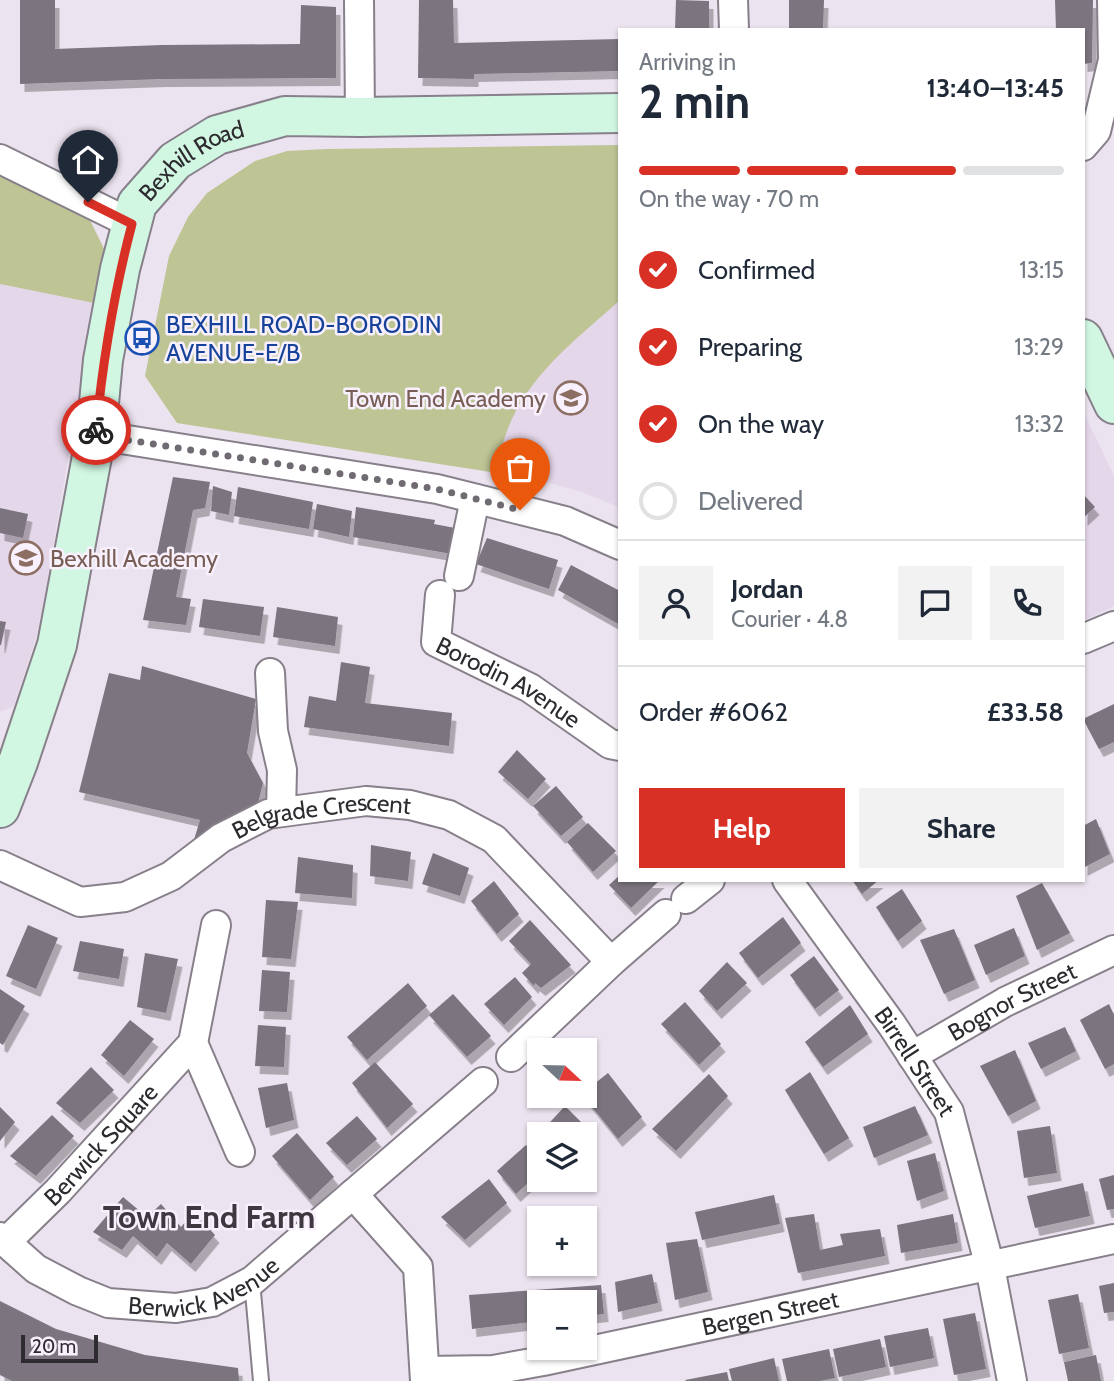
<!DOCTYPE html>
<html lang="en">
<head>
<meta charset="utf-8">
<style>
	body { margin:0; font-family:Cabin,sans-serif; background:#f2f2f3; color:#1f2937; height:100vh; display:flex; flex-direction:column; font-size:26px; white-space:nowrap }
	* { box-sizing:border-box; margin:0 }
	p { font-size:23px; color:#747a83 }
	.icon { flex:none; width:38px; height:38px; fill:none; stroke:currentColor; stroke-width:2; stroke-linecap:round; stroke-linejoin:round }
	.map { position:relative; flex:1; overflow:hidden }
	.drawer { position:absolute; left:618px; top:28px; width:467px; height:854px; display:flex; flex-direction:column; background:#fff; border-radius:0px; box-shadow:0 2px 5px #0004 }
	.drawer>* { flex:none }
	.needle { width:46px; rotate:112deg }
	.tools { position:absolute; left:527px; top:1038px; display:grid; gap:14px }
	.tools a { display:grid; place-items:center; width:70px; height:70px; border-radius:0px; background:#fff; box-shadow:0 2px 5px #0004; font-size:35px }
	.scale { position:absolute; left:21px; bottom:18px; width:77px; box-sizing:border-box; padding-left:7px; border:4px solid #2e2b30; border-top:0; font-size:19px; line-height:24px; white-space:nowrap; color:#2e2b30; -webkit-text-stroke:5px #f8f0fd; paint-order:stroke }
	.pin { position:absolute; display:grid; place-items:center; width:60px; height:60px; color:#fff; margin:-72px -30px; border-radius:50% 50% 50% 0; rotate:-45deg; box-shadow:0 0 7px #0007 }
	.pin .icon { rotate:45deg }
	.courier { position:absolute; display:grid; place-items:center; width:70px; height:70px; margin:-35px; border:5px solid #d93025; border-radius:50%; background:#fff; color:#222; box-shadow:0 2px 9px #0007 }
	.overview em { font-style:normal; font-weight:700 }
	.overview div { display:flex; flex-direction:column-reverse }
	.overview { display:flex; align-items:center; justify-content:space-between; height:119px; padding:0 21px }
	h1 { font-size:46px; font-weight:700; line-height:52px }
	.bar { display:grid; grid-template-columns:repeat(4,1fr); gap:10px 7px; align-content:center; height:84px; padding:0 21px }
	.bar i { height:9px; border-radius:5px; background:#e0e1e3 }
	.bar .selected { background:#d93025 }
	.bar p { grid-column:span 4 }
	.line { display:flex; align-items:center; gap:18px; padding:0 21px; border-top:2px solid #e0e1e3 }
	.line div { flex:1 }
	.round { display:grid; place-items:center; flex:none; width:74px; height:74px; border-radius:0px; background:#f2f2f3 }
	ol { padding:0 21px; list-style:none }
	li { display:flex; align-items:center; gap:21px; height:77px }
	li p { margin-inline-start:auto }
	li .icon { padding:7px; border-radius:50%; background:#d93025; color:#fff; stroke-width:4 }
	li:last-child { color:#747a83 }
	li i { width:38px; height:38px; border:4px solid #e0e1e3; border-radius:50% }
	.cta { display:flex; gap:14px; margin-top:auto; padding:14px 21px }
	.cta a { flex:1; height:80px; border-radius:0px; background:#d93025; color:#fff; font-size:28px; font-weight:700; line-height:80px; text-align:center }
	.cta a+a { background:#f2f2f3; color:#1f2937 }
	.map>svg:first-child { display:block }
</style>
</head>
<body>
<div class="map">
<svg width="1114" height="1381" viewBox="0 0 1114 1381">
	<defs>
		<filter id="shadow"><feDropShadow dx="4.5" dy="8" stdDeviation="0" flood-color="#0004"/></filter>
	</defs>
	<rect width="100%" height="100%" fill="#ebe3ef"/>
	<!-- education -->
	<g fill="#e5d7ea">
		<polygon points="0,284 94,303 40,625 14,706 0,712"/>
		<polygon points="619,301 619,507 579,491 538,480 497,473 504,435 515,411 531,385 551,361"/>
		<polygon points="1083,411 1114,476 1114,606 1083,621"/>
	</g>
	<!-- green -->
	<g fill="#bec494">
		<path d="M619 145V301C563 351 506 392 497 473L177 423 145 376 169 256 188 217 207 193 255 161 287 151 327 149Z"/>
		<polygon points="0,175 89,218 108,257 94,303 0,284"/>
	</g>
	<!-- building -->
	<g fill="#7b747f" filter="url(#shadow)">
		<polygon points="20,0 55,0 55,49 162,45 300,44 301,5 336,7 336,78 162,79 20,84"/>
		<polygon points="419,0 453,0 454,43 620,39 620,71 474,74 474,79 418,78"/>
		<polygon points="676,0 709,1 709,30 675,30"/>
		<polygon points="789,0 824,0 823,30 789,30"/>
		<polygon points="1055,0 1093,0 1092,63 1083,64 1083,30 1056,30"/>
		<polygon points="173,477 210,482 205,508 193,510 176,597 191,599 186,625 143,620"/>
		<polygon points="213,486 232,492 229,515 211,511"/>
		<polygon points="238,487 313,502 309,529 234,516"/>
		<polygon points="1083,494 1095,507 1083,518"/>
		<polygon points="317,504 352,511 349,537 313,529"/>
		<polygon points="356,507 435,520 434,524 455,528 452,554 353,537"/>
		<polygon points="0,508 28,514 23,538 0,533"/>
		<polygon points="487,538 558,560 549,589 476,564"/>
		<polygon points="571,565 620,591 620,625 558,590"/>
		<polygon points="203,599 264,607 260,636 199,627"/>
		<polygon points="277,607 338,617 335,646 273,637"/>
		<polygon points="0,621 6,622 1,645 0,645"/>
		<polygon points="341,662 370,667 365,703 452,713 449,746 304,727 309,696 336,701"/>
		<polygon points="142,666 256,699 247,753 263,783 257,807 190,853 200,820 79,792 109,673 140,680"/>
		<polygon points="1114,704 1114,742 1099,749 1083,719"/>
		<polygon points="517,750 546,779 528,799 498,772"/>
		<polygon points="556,786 583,817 561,836 533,806"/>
		<polygon points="1096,819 1110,854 1083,868 1083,826"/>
		<polygon points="588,823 616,851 593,872 567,842"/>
		<polygon points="371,845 411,852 408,881 370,876"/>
		<polygon points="433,853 469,868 460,896 422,884"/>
		<polygon points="298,857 353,865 352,898 295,893"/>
		<polygon points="620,875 620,880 660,880 631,908 609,885"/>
		<polygon points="852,880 879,880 862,894"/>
		<polygon points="494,881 519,914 497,934 471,901"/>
		<polygon points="1042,883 1070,933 1037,950 1016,896"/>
		<polygon points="902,889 922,921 898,941 876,907"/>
		<polygon points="266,900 298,902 291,959 262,957"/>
		<polygon points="783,917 801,943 758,978 739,953"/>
		<polygon points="530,920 571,965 541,988 535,983 534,986 522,973 531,964 509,941"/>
		<polygon points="28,925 58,938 36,989 6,976"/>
		<polygon points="1014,928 1025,956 986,975 974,945"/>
		<polygon points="954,929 975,980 944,994 920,940"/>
		<polygon points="80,941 124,949 119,979 73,971"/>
		<polygon points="145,953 178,959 166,1013 137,1007"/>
		<polygon points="814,956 839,990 815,1009 790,975"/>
		<polygon points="727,962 747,983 717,1011 699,991"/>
		<polygon points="262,970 290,972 287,1012 259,1011"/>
		<polygon points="515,977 532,997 504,1025 484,1004"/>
		<polygon points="408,983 427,1006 367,1060 347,1037"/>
		<polygon points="0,989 25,1006 3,1045 0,1043"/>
		<polygon points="453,994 491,1036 467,1057 429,1015"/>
		<polygon points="685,1002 721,1044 699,1065 661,1024"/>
		<polygon points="1109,1004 1114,1015 1114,1064 1105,1069 1080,1020"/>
		<polygon points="850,1005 868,1034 823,1067 805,1042"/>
		<polygon points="130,1020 154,1039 124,1076 101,1055"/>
		<polygon points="258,1025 286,1027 284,1067 255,1066"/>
		<polygon points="1065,1027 1076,1051 1041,1069 1028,1043"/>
		<polygon points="1015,1050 1036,1101 1008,1116 980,1066"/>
		<polygon points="375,1062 413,1104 387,1128 352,1083"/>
		<polygon points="91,1067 114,1090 80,1123 56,1103"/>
		<polygon points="810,1072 849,1138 824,1154 785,1090"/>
		<polygon points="608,1073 642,1117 618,1139 584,1097 584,1092"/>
		<polygon points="709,1074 728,1096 676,1151 652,1129"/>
		<polygon points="287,1083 294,1120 266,1128 258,1088"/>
		<polygon points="565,1106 587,1128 580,1134 539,1134"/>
		<polygon points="915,1106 928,1135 874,1158 863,1127"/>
		<polygon points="0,1107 15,1122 0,1141"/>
		<polygon points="52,1115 74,1136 36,1176 10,1156"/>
		<polygon points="357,1116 377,1139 347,1165 326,1143"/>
		<polygon points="1050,1126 1057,1173 1024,1178 1017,1131"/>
		<polygon points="297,1133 334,1177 310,1200 272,1156"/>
		<polygon points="526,1145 539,1158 539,1173 516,1194 497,1171"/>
		<polygon points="935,1153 944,1191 917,1201 907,1161"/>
		<polygon points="1114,1175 1114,1209 1107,1210 1099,1179"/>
		<polygon points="489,1179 507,1203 465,1240 441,1217"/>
		<polygon points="1083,1183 1090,1216 1035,1228 1027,1196"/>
		<polygon points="774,1195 780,1224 702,1240 695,1212"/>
		<polygon points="123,1197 147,1217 161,1204 181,1227 194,1212 215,1235 191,1264 167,1243 157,1257 133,1236 122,1250 93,1232"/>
		<polygon points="814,1214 820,1250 843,1245 840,1234 880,1229 885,1256 798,1273 785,1218"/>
		<polygon points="953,1214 958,1243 901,1253 897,1225"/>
		<polygon points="697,1239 708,1292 675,1300 666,1243"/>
		<polygon points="652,1274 658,1303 618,1312 615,1282"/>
		<polygon points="1114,1283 1114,1312 1104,1313 1099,1286"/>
		<polygon points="601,1285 604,1314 584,1316 584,1302 539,1302 539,1321 472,1329 469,1295"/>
		<polygon points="1078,1294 1089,1348 1059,1354 1048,1300"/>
		<polygon points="0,1301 56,1329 145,1355 238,1368 239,1381 12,1381 0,1375"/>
		<polygon points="975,1313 986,1369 954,1375 943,1319"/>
		<polygon points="928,1328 934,1358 890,1367 884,1336"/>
		<polygon points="880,1339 886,1367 839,1377 833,1349"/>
		<polygon points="829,1349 835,1378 820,1381 787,1381 782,1359"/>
		<polygon points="1096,1355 1101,1381 1068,1381 1064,1362"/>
		<polygon points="774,1358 779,1381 732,1381 729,1369"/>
		<polygon points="727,1372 729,1381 686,1381 685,1380"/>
	</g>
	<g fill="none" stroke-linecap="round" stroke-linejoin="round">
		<defs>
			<polyline id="lane" points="252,1281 261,1381"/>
			<g id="street">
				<polyline points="359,0 360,117"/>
				<polyline points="733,0 734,30"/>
				<polyline points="1083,146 1096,131 1113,60 1112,0"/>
				<polyline points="0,159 132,224"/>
				<polyline points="96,435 437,489 565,521 620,545"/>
				<polyline points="459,576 475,499"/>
				<path id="s1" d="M440 595 436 642 530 688 610 744 620 746"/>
				<polyline points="1083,639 1114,626"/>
				<polyline points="270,673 273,731 282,770 281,812"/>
				<path id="s2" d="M0 865 80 902 125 897 171 876 221 838 268 814 366 801 410 805 449 815 494 839 611 962"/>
				<path id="s3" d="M787 880 892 1025 949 1112 990 1267 1012 1381"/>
				<polyline points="686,899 710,880"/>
				<polyline points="193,1043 240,1152"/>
				<path id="s4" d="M912 1056 1005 1002 1114 950"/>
				<polyline points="511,1057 611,962 666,914"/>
				<polyline points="353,1194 418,1267 425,1381"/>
				<path id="s5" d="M0 1237 36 1269 78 1291 108 1303 176 1308 212 1302 252 1281 483 1082"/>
				<path id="s6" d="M6 1242 58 1191 193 1043 216 925"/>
				<path id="s7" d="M426 1371 493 1370 543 1361 1114 1239"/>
			</g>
			<g id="secondary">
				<polyline points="1083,339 1114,404"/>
				<path id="s8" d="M0 808 18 762 57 645 96 435 103 360 120 269 137 204 175 161 217 135 285 116 360 117 620 113"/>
			</g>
		</defs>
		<!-- lane casing -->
		<use href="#lane" stroke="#87808b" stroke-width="18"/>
		<!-- street casing -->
		<use href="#street" stroke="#87808b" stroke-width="32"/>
		<!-- secondary casing -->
		<use href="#secondary" stroke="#87808b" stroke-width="42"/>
		<!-- lane -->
		<use href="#lane" stroke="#fff" stroke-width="14"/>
		<!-- street -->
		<use href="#street" stroke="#fff" stroke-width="28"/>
		<!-- secondary -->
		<use href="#secondary" stroke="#d1f7e3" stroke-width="38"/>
	</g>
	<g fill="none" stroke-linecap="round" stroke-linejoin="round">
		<!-- done -->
		<polyline stroke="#706b73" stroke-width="7" stroke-dasharray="0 12.6" points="96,430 96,435 437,489 520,510"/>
		<!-- route -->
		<path stroke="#d93025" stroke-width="9" d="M88 202 132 224C114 292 103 360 96 430"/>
	</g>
	<!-- icons -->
	<defs>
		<symbol id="bus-ring" viewBox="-11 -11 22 22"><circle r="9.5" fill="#f8f0fd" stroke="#1a4fb4" stroke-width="1.5"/><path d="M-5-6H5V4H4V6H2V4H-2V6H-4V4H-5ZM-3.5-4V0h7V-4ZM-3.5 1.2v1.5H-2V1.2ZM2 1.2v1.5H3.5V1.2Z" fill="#1a4fb4"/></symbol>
		<symbol id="school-ring" viewBox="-11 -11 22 22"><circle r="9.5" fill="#f8f0fd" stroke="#8d6e63" stroke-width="1.5"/><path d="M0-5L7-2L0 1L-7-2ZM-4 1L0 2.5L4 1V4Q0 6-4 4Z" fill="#8d6e63"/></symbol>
	</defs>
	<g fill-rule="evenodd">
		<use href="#bus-ring" x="123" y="319" width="38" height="38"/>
		<use href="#school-ring" x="552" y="379" width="38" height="38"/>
		<use href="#school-ring" x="7" y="539" width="38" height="38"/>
	</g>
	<g text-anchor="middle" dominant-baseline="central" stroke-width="5" stroke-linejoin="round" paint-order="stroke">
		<!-- street labels -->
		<g font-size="24" fill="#2e2b30" stroke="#f8f0fd">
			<text stroke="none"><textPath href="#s8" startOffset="693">Bexhill Road</textPath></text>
			<text stroke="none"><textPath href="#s1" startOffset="130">Borodin Avenue</textPath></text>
			<text stroke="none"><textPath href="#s2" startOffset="352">Belgrade Crescent</textPath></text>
			<text stroke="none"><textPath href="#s4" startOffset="114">Bognor Street</textPath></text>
			<text stroke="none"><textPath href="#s3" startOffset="222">Birrell Street</textPath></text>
			<text stroke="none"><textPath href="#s6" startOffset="136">Berwick Square</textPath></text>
			<text stroke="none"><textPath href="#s5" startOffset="228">Berwick Avenue</textPath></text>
			<text stroke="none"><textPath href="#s7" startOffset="350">Bergen Street</textPath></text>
		</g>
		<!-- transit labels -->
		<g font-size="24" fill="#164399" stroke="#f8f0fd" text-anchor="start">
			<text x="166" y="324">BEXHILL ROAD-BORODIN<tspan x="166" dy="28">AVENUE-E/B</tspan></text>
		</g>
		<!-- education labels -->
		<g font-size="24" fill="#785e54" stroke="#f8f0fd" text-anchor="end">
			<text x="546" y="398">Town End Academy</text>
			<text x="50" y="558" text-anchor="start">Bexhill Academy</text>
		</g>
		<!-- district labels -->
		<g font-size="32" font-weight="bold" fill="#3e3841" stroke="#f8f0fd">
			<text x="209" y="1216">Town End Farm</text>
		</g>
	</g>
</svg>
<div class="tools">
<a><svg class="needle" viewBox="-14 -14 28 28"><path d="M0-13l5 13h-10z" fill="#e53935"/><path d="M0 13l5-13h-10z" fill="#747a83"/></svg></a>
<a><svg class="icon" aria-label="layers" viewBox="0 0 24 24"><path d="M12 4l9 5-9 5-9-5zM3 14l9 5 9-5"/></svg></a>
<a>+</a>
<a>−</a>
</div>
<div class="scale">20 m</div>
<div class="pin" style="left:520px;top:510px;background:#ea580c"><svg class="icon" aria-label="bag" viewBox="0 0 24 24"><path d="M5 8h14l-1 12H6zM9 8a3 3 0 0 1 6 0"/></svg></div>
<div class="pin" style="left:88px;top:202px;background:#1f2937"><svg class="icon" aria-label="home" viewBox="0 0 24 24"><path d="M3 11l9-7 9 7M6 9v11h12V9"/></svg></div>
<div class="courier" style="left:96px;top:430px"><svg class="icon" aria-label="bike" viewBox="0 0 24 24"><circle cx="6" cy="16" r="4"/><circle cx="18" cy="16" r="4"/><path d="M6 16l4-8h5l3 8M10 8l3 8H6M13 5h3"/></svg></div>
<section class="drawer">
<div class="overview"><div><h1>2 min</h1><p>Arriving in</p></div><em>13:40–13:45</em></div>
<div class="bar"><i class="selected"></i><i class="selected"></i><i class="selected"></i><i></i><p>On the way · 70 m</p></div>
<ol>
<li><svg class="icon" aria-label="check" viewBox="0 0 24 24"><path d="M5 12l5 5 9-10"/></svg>Confirmed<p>13:15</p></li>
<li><svg class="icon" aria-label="check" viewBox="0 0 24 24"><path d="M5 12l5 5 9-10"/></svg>Preparing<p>13:29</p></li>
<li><svg class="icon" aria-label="check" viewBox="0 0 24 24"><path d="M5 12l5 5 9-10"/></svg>On the way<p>13:32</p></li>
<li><i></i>Delivered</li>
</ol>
<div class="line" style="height:126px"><a class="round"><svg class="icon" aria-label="person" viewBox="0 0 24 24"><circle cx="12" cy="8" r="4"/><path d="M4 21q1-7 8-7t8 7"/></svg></a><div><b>Jordan</b><p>Courier · 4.8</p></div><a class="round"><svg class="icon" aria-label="chat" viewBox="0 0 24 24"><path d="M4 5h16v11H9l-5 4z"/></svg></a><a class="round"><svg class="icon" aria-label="phone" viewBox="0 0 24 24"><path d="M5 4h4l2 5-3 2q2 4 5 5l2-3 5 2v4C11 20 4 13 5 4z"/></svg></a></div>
<div class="line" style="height:91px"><div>Order #6062</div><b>£33.58</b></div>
<div class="cta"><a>Help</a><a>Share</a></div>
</section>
</div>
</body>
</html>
